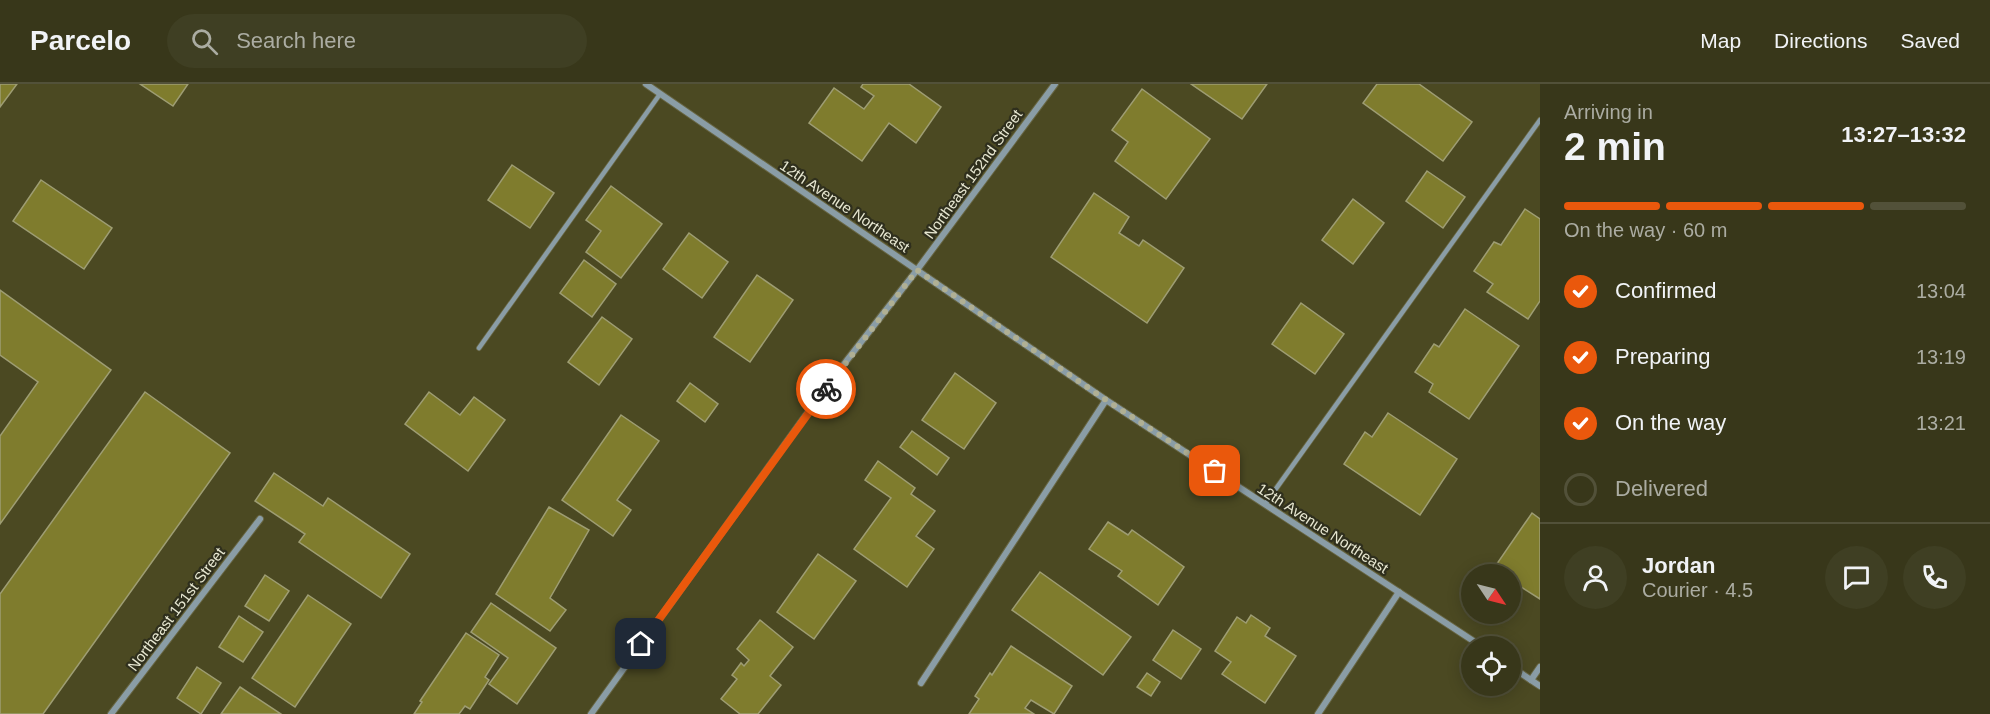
<!DOCTYPE html>
<html lang="en">
<head>
<meta charset="utf-8">
<style>
	body { margin:0; font-family:Arial,sans-serif; background:#3f3f23; color:#f1f3f6; height:100vh; display:flex; flex-direction:column; font-size:22px; white-space:nowrap }
	* { box-sizing:border-box; margin:0 }
	p { font-size:20px; color:#abaca2 }
	.icon { flex:none; width:33px; height:33px; fill:none; stroke:currentColor; stroke-width:2; stroke-linecap:round; stroke-linejoin:round }
	.map { position:relative; flex:1; overflow:hidden }
	.panel { display:flex; flex-direction:column; background:#38371a; width:450px }
	.panel>* { flex:none }
	.needle { width:39px; rotate:125deg }
	.tools { position:absolute; left:1461px; top:480px; display:grid; gap:12px }
	.tools a { display:grid; place-items:center; width:60px; height:60px; border-radius:50%; background:#38371a; box-shadow:0 3px 15px #0003,0 0 0 2px #525139; font-size:30px }
	.pin { position:absolute; display:grid; place-items:center; width:51px; height:51px; color:#fff; margin:-26px; border-radius:12px; box-shadow:0 3px 9px #0006 }
	.courier { position:absolute; display:grid; place-items:center; width:60px; height:60px; margin:-30px; border:4px solid #ea580c; border-radius:50%; background:#fff; color:#222; box-shadow:0 2px 8px #0007 }
	.overview em { font-style:normal; font-weight:700 }
	.overview div { display:flex; flex-direction:column-reverse }
	.overview { display:flex; align-items:center; justify-content:space-between; height:102px; padding:0 24px }
	h1 { font-size:39px; font-weight:700; line-height:45px }
	.bar { display:grid; grid-template-columns:repeat(4,1fr); gap:9px 6px; align-content:center; height:72px; padding:0 24px }
	.bar i { height:8px; border-radius:4px; background:#525139 }
	.bar .selected { background:#ea580c }
	.bar p { grid-column:span 4 }
	.line { display:flex; align-items:center; gap:15px; padding:0 24px; border-top:2px solid #525139 }
	.line div { flex:1 }
	.round { display:grid; place-items:center; flex:none; width:63px; height:63px; border-radius:32px; background:#3f3f23 }
	ol { padding:0 24px; list-style:none }
	li { display:flex; align-items:center; gap:18px; height:66px }
	li p { margin-inline-start:auto }
	li .icon { padding:6px; border-radius:50%; background:#ea580c; color:#fff; stroke-width:4 }
	li:last-child { color:#abaca2 }
	li i { width:33px; height:33px; border:3px solid #525139; border-radius:50% }
	header { display:flex; align-items:center; gap:36px; box-sizing:border-box; height:84px; padding:0 30px; background:#38371a; border-bottom:2px solid #525139 }
	header strong { font-size:28px }
	nav { display:flex; gap:33px; margin-inline-start:auto; font-size:21px }
	.search { width:420px; height:54px; background:#3f3f23; display:flex; align-items:center; gap:15px; box-sizing:border-box; padding:0 21px; border-radius:33px; color:#abaca2; font-size:22px }
	main { display:flex; flex:1; min-height:0 }
	.map>svg:first-child { display:block }
</style>
</head>
<body>
<header>
<strong>Parcelo</strong>
<div class="search"><svg class="icon" aria-label="search" viewBox="0 0 24 24"><circle cx="10" cy="10" r="6"/><path d="M15 15l6 6"/></svg>Search here</div>
<nav><a>Map</a><a>Directions</a><a>Saved</a></nav>
</header>
<main>
<div class="map">
<svg width="1540" height="630" viewBox="0 0 1540 630">
	<rect width="100%" height="100%" fill="#4b4922"/>
	<!-- building -->
	<g fill="#7f7c2d" stroke="#9e9d73" stroke-width="1.5">
		<polygon points="0,0 17,0 0,23"/>
		<polygon points="140,0 188,0 173,22"/>
		<polygon points="863,0 909,0 941,23 916,59 889,39 862,77 809,39 834,4 864,25 874,12 861,3"/>
		<polygon points="1191,0 1267,0 1242,35"/>
		<polygon points="1377,0 1419,0 1472,38 1443,77 1363,19"/>
		<polygon points="1142,5 1210,55 1166,115 1115,77 1128,58 1112,46"/>
		<polygon points="512,81 554,109 530,144 488,116"/>
		<polygon points="1427,87 1465,113 1443,144 1406,117"/>
		<polygon points="41,96 112,144 84,185 13,137"/>
		<polygon points="611,102 662,140 621,194 586,168 601,147 586,136"/>
		<polygon points="1094,109 1129,133 1119,149 1139,162 1143,156 1184,184 1147,239 1051,173"/>
		<polygon points="1353,115 1384,139 1353,180 1322,156"/>
		<polygon points="1525,125 1540,135 1540,217 1528,235 1487,208 1493,200 1474,187 1494,158 1501,161"/>
		<polygon points="689,149 728,178 702,214 663,185"/>
		<polygon points="584,176 616,200 592,233 560,209"/>
		<polygon points="757,191 793,216 750,278 714,253"/>
		<polygon points="0,206 111,286 0,440 0,352 38,298 0,271"/>
		<polygon points="1301,219 1344,250 1315,290 1272,260"/>
		<polygon points="1465,225 1519,262 1469,335 1429,308 1433,300 1415,288 1434,260 1439,263"/>
		<polygon points="602,233 632,255 599,301 568,278"/>
		<polygon points="955,289 996,319 964,365 922,336"/>
		<polygon points="690,299 718,320 705,338 677,317"/>
		<polygon points="145,308 230,369 43,630 0,630 0,510"/>
		<polygon points="429,308 460,331 474,313 505,336 468,387 405,340"/>
		<polygon points="1388,329 1457,375 1420,431 1344,380 1365,348 1372,353"/>
		<polygon points="621,331 659,357 617,416 631,426 613,452 562,416"/>
		<polygon points="912,347 949,374 937,391 900,363"/>
		<polygon points="878,377 915,404 911,410 935,427 916,452 934,465 907,503 854,465 891,414 865,396"/>
		<polygon points="274,389 323,422 328,414 410,470 381,514 299,458 305,450 255,417"/>
		<polygon points="549,423 589,446 550,514 566,526 550,547 496,510"/>
		<polygon points="1532,429 1540,435 1540,515 1510,496 1510,490 1503,490 1494,484"/>
		<polygon points="1108,438 1128,451 1132,446 1184,483 1158,521 1118,492 1122,487 1089,465"/>
		<polygon points="818,470 856,497 814,555 777,528"/>
		<polygon points="1040,488 1131,553 1103,591 1012,526"/>
		<polygon points="265,491 289,507 269,537 245,522"/>
		<polygon points="308,511 351,540 295,623 252,594"/>
		<polygon points="491,519 556,564 517,620 489,600 508,574 471,548"/>
		<polygon points="1251,531 1270,544 1265,552 1296,572 1265,619 1222,590 1231,578 1215,567 1237,533 1246,539"/>
		<polygon points="239,532 263,548 243,578 219,563"/>
		<polygon points="760,536 793,563 770,592 781,601 758,630 740,630 721,615 737,595 732,591 741,579 744,582 749,576 737,565"/>
		<polygon points="1173,546 1201,565 1181,595 1153,576"/>
		<polygon points="466,549 499,571 485,593 489,596 470,625 465,622 459,630 414,630 422,618 420,617"/>
		<polygon points="1011,562 1072,602 1054,630 1031,616 1025,624 1034,630 969,630 979,615 975,612 990,589 992,591"/>
		<polygon points="197,583 221,599 201,630 177,614"/>
		<polygon points="1147,589 1160,598 1151,612 1137,603"/>
		<polygon points="240,603 281,630 221,630"/>
	</g>
	<g fill="none" stroke-linecap="round" stroke-linejoin="round">
		<defs>
			<g id="lane">
				<polyline points="479,264 660,10"/>
				<polyline points="1265,420 1540,36"/>
			</g>
			<g id="street">
				<polyline points="646,0 1106,316 1481,562"/>
				<polyline points="1510,582 1540,602"/>
				<polyline points="1531,596 1540,583"/>
				<polyline points="921,599 1106,316"/>
				<polyline points="111,630 260,435"/>
				<polyline points="591,630 827,302 917,186 1055,0"/>
				<polyline points="1318,630 1399,508"/>
			</g>
		</defs>
		<!-- lane casing -->
		<use href="#lane" stroke="#676542" stroke-width="6"/>
		<!-- street casing -->
		<use href="#street" stroke="#676542" stroke-width="8"/>
		<!-- lane -->
		<use href="#lane" stroke="#8a9da6" stroke-width="4.5"/>
		<!-- street -->
		<use href="#street" stroke="#8a9da6" stroke-width="6"/>
	</g>
	<g fill="none" stroke-linecap="round" stroke-linejoin="round">
		<!-- done -->
		<polyline stroke="#b0b094" stroke-width="6" stroke-dasharray="0 10.8" points="826,305 917,186 1106,316 1215,387"/>
		<!-- route -->
		<polyline stroke="#ea580c" stroke-width="8" points="641,560 826,305"/>
	</g>
	<g text-anchor="middle" dominant-baseline="central" stroke-width="4.5" stroke-linejoin="round" paint-order="stroke">
		<!-- street labels -->
		<g font-size="15" fill="#e7e7d1" stroke="#2f2f1d">
			<text transform="translate(973 90) rotate(-54)">Northeast 152nd Street</text>
			<text transform="translate(845 122) rotate(34)">12th Avenue Northeast</text>
			<text transform="translate(1323 444) rotate(33)">12th Avenue Northeast</text>
			<text transform="translate(176 525) rotate(-53)">Northeast 151st Street</text>
		</g>
	</g>
</svg>
<div class="tools">
<a><svg class="needle" viewBox="-14 -14 28 28"><path d="M0-13l5 13h-10z" fill="#e53935"/><path d="M0 13l5-13h-10z" fill="#abaca2"/></svg></a>
<a><svg class="icon" aria-label="locate" viewBox="0 0 24 24"><circle cx="12" cy="12" r="6"/><path d="M12 2v4M12 18v4M2 12h4M18 12h4"/></svg></a>
</div>
<div class="pin" style="left:1215px;top:387px;background:#ea580c"><svg class="icon" aria-label="bag" viewBox="0 0 24 24"><path d="M5 8h14l-1 12H6zM9 8a3 3 0 0 1 6 0"/></svg></div>
<div class="pin" style="left:641px;top:560px;background:#1f2937"><svg class="icon" aria-label="home" viewBox="0 0 24 24"><path d="M3 11l9-7 9 7M6 9v11h12V9"/></svg></div>
<div class="courier" style="left:826px;top:305px"><svg class="icon" aria-label="bike" viewBox="0 0 24 24"><circle cx="6" cy="16" r="4"/><circle cx="18" cy="16" r="4"/><path d="M6 16l4-8h5l3 8M10 8l3 8H6M13 5h3"/></svg></div>
</div>
<section class="panel">
<div class="overview"><div><h1>2 min</h1><p>Arriving in</p></div><em>13:27–13:32</em></div>
<div class="bar"><i class="selected"></i><i class="selected"></i><i class="selected"></i><i></i><p>On the way · 60 m</p></div>
<ol>
<li><svg class="icon" aria-label="check" viewBox="0 0 24 24"><path d="M5 12l5 5 9-10"/></svg>Confirmed<p>13:04</p></li>
<li><svg class="icon" aria-label="check" viewBox="0 0 24 24"><path d="M5 12l5 5 9-10"/></svg>Preparing<p>13:19</p></li>
<li><svg class="icon" aria-label="check" viewBox="0 0 24 24"><path d="M5 12l5 5 9-10"/></svg>On the way<p>13:21</p></li>
<li><i></i>Delivered</li>
</ol>
<div class="line" style="height:108px"><a class="round"><svg class="icon" aria-label="person" viewBox="0 0 24 24"><circle cx="12" cy="8" r="4"/><path d="M4 21q1-7 8-7t8 7"/></svg></a><div><b>Jordan</b><p>Courier · 4.5</p></div><a class="round"><svg class="icon" aria-label="chat" viewBox="0 0 24 24"><path d="M4 5h16v11H9l-5 4z"/></svg></a><a class="round"><svg class="icon" aria-label="phone" viewBox="0 0 24 24"><path d="M5 4h4l2 5-3 2q2 4 5 5l2-3 5 2v4C11 20 4 13 5 4z"/></svg></a></div>
</section>
</main>
</body>
</html>
